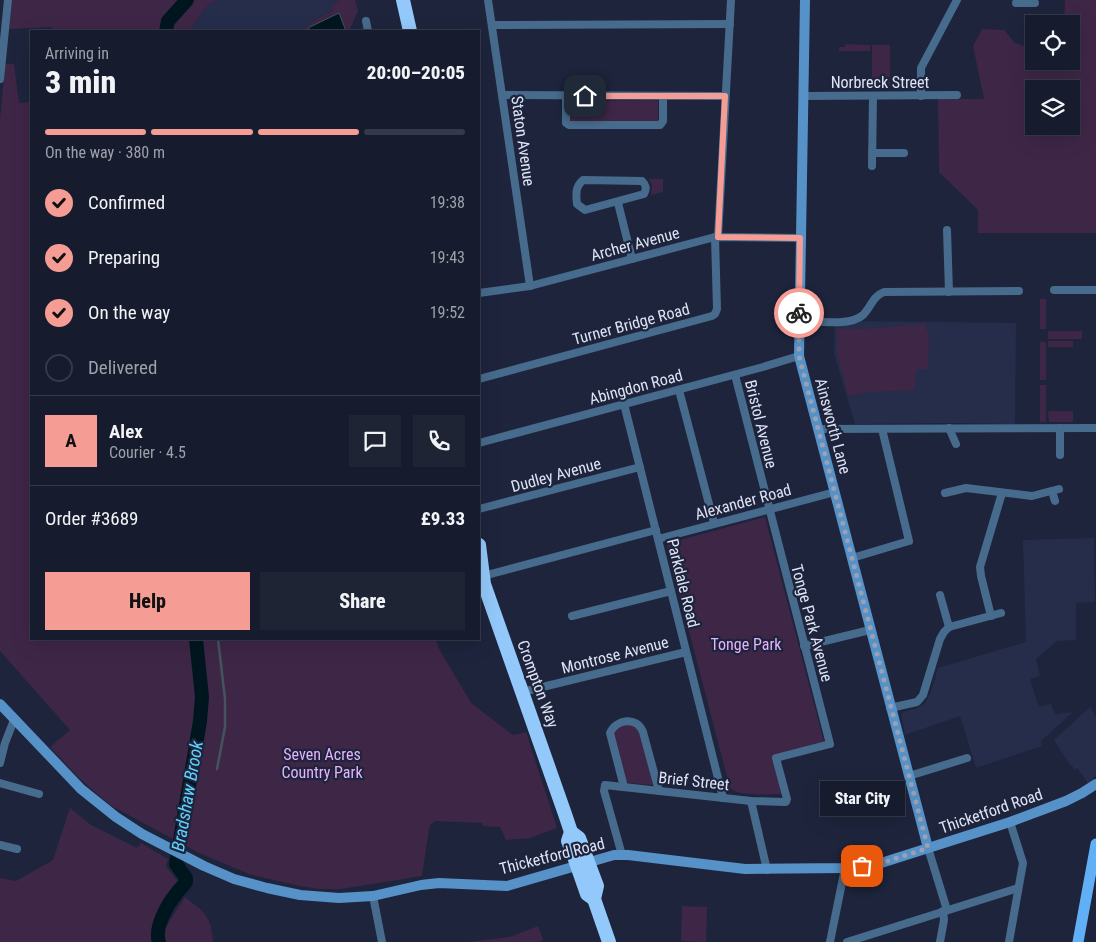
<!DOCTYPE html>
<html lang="en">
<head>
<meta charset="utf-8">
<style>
	body { margin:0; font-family:"Roboto Condensed",sans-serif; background:#1f2435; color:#f1f3f6; height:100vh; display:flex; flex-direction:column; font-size:19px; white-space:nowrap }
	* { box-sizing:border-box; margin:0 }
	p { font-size:16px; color:#9ea1aa }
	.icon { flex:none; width:28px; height:28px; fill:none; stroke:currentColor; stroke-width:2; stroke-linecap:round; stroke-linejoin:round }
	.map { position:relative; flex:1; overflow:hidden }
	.panel { position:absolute; left:30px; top:30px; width:450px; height:610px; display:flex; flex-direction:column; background:#161b2d; border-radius:0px; box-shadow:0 5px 20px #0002,0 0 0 1px #353949 }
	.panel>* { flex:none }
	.fabs { position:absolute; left:1025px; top:15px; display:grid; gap:10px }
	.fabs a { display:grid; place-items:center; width:55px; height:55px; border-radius:0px; background:#161b2d; box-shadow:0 5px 20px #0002,0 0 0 1px #353949; font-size:25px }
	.pin { position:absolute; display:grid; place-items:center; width:42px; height:42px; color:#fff; margin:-21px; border-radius:10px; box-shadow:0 2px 8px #0006 }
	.courier { position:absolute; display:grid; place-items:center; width:50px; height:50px; margin:-25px; border:4px solid #f59c94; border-radius:50%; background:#fff; color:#222; box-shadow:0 1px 6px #0007 }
	.bubble { position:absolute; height:35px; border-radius:0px; background:#161b2d; box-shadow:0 5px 20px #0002,0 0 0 1px #353949; font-size:16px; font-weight:800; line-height:35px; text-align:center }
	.overview em { font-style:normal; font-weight:800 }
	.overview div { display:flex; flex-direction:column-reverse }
	.overview { display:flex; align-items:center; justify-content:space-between; height:85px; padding:0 15px }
	h1 { font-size:32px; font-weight:800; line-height:38px }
	.bar { display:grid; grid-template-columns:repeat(4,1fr); gap:8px 5px; align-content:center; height:60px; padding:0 15px }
	.bar i { height:6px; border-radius:4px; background:#353949 }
	.bar .active { background:#f59c94 }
	.bar p { grid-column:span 4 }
	.line { display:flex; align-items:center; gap:12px; padding:0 15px; border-top:1px solid #353949 }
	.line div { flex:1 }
	.round { display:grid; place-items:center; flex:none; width:52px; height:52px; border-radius:0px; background:#1f2435 }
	ol { padding:0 15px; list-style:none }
	li { display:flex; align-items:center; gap:15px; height:55px }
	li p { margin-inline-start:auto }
	li .icon { padding:5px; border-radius:50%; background:#f59c94; color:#111; stroke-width:4 }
	li:last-child { color:#9ea1aa }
	li i { width:28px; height:28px; border:2px solid #353949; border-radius:50% }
	.button { display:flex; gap:10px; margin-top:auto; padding:10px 15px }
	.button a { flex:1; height:58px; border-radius:0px; background:#f59c94; color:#111; font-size:20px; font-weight:800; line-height:58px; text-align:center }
	.button a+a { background:#1f2435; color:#f1f3f6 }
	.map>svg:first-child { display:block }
</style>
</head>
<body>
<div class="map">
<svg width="1096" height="942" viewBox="0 0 1096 942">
	<rect width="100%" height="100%" fill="#1d243c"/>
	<!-- built -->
	<g fill="#252d4a">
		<polygon points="218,0 339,0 331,7 333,11 321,16 301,31 189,31 208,5"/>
		<polygon points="852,321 1016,323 1015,424 948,423 855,424 834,353 835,322"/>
		<polygon points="1094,538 1095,602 1076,603 1076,640 1057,641 1036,659 1040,676 1030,679 1039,707 1051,704 1055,714 1073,712 1041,741 1042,746 976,768 960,716 905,735 901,715 903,712 917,708 925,703 931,692 938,668 1026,642 1023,540"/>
		<polygon points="1090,707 1096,717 1096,775 1088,783 1077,768 1074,770 1072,765 1070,765 1054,740"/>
	</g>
	<!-- green -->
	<g fill="#3e2647" fill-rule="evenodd">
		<polygon points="12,0 218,0 208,5 189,31 53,31 52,27 9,29"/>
		<polygon points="339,0 355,0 358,11 349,31 346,31 339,13 310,27 306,31 301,31 321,16 333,11 331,7"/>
		<path d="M1065 0H1096V233H978V210L939 172 938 99H984L973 46 982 29 1004 30 1015 43 1034 50V61H1071V24H1064ZM1034 89H1071V126H1034Z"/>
		<polygon points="845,44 870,45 870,51 839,51 839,47 845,47"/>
		<polygon points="872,45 890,45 890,90 872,89"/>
		<polygon points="5,64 14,64 19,103 31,102 31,639 436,639 438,647 471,703 513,735 526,732 557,828 530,838 506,840 500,827 483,826 482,823 435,821 430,825 429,829 422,876 341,889 319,889 295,885 249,874 197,852 110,805 79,778 50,747 70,730 0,651 0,120"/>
		<polygon points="658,100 658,122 572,122 569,119 569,102 570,101"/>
		<polygon points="649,179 663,179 663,192 651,195 652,185"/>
		<rect x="1040" y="299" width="6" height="30"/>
		<path d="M920 323 926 324V330L929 331 928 369 916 370 915 390 867 392 848 396 837 351V329C865 330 892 326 919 325Z"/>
		<rect x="1048" y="331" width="34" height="8"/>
		<rect x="1048" y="341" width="25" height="6"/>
		<rect x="1040" y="342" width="6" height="38"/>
		<rect x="1040" y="385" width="6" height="37"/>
		<polygon points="1048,411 1073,411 1073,422 1049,422"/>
		<path d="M765 517 824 742 773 756 783 794C770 794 739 797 730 788L667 547 669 543Z"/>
		<polygon points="630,724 639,727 654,784 652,785 629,783 624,780 612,735 618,727"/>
		<polygon points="70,808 91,825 137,848 141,843 168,859 166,866 178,882 154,921 154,942 0,942 0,878 16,881 53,860"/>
		<path d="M185 897C205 913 211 915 213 942H164L161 935Z"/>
		<polygon points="682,906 707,907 706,942 681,941"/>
		<polygon points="538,926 543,939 541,942 469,942 510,937"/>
	</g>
	<!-- water -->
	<polygon fill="#00161f" stroke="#43545f" points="339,13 346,31 306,31 310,27"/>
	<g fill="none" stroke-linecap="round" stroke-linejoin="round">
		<!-- stream -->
		<polyline stroke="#43545f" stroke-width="2.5" points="217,769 225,727 225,699 218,639"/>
		<!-- river -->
		<g stroke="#00161f" stroke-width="14">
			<polyline points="166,31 168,21 187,0"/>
			<path d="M159 942C154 928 167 905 176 894 179 889 183 887 186 882V878L176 864 200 721 202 697 196 639"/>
		</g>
		<!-- street -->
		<g stroke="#476b8c" stroke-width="8">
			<polyline points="488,0 530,286"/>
			<polyline points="1016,3 1035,3"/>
			<polyline points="366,21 368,31"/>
			<polyline points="492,25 730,24"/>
			<polyline points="0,79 8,0"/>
			<polyline points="503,95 725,96"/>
			<polyline points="566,96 566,123 569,125 660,125 663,121 663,96"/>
			<polyline points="803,96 957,95"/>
			<polyline points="921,96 921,68 957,0"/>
			<polyline points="872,153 904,153"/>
			<polyline points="872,166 873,96"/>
			<path d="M583 180 642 181C646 185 647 188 644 194L585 210 577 204C576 194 575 187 583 180Z"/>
			<polyline points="618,203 632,259"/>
			<polyline points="947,230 949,292"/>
			<polyline points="718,237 731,0"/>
			<polyline points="1054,290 1096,290"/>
			<polyline points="479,293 530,286 715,237 800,238"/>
			<path d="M799 320C816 321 850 327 863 315 871 307 873 296 884 292L1019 291"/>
			<polyline points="479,379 712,316 715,314 717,309 715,237"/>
			<polyline points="679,390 714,523"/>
			<polyline points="624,404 723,798"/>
			<polyline points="949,428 956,444"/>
			<polyline points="1060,428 1060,455"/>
			<polyline points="818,429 1096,428"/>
			<polyline points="479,443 763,367 799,356"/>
			<polyline points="1052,491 1055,501"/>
			<polyline points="945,493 966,488 1032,496 1059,489"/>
			<polyline points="479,509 640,467"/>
			<polyline points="658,539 835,492"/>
			<polyline points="852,558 909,541 882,429"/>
			<polyline points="483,576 656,530"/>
			<polyline points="940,595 949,627"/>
			<polyline points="572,616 671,591"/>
			<polyline points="991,616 981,576 980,567 1002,493"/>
			<polyline points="804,646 870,630"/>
			<polyline points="522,692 686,652"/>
			<polyline points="890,708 917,702 923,695 940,639 944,632 949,627 1001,613"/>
			<polyline points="0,763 5,743 14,720"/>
			<polyline points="909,776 967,758"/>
			<polyline points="0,783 39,794"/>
			<path d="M624 787 610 733C616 719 637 716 643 732L659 791"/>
			<polyline points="751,801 767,870"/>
			<polyline points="0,845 17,849"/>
			<polyline points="928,848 947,910"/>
			<polyline points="622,855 604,791 605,785 751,801 786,802 787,799 776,758 830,744 735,375"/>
			<polyline points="373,896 382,942"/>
			<polyline points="830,942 845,868"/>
			<polyline points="847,942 1018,888"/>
			<polyline points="940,942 944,920 943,911"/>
			<polyline points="1009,942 1023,863 1010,822"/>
		</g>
		<!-- secondary -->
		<g stroke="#5691c7" stroke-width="10">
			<polyline points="805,0 799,356 928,848"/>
			<polyline points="0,704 81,789 116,817 142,834 204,866 234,879 267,888 300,895 339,898 373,896 421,885 439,883 507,886 614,855 628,855 745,869 845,868 878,864 1010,822 1066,801 1082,793 1096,784"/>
		</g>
		<!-- primary -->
		<polyline stroke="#61aff4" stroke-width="11" points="1078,942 1096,844"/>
		<!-- highway -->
		<g stroke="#93c8fa" stroke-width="14">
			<polyline points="403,0 410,31"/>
			<polyline points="479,545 484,584 565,814 571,832 568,841 573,854 587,894 594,899"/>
			<polyline points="571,832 579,838 597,886 594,899 609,942"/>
		</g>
	</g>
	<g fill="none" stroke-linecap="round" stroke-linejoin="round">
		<!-- done -->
		<polyline stroke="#9aa1b4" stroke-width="5" stroke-dasharray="0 9" points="799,313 799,356 928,848 878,864 862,866"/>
		<!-- route -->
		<polyline stroke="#f59c94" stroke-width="6" points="585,96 725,96 718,237 800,238 799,313"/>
	</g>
	<g text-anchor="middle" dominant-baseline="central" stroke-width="4.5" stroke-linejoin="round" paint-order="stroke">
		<!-- street labels -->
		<g font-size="16" fill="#dee4f5" stroke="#1d243c">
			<text x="880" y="82">Norbreck Street</text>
			<text transform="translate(523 141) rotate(82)">Staton Avenue</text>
			<text transform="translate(635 244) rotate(-15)">Archer Avenue</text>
			<text transform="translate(631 324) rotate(-15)">Turner Bridge Road</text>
			<text transform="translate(636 387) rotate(-15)">Abingdon Road</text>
			<text transform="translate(761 424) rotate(76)">Bristol Avenue</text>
			<text transform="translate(833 426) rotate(75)">Ainsworth Lane</text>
			<text transform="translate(556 475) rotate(-15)">Dudley Avenue</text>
			<text transform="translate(743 502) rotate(-15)">Alexander Road</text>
			<text transform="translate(683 583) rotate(76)">Parkdale Road</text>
			<text transform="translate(812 623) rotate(75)">Tonge Park Avenue</text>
			<text transform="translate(615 655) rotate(-14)">Montrose Avenue</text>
			<text transform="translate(538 684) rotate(70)">Crompton Way</text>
			<text transform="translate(694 781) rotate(6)">Brief Street</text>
			<text transform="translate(991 811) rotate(-19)">Thicketford Road</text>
			<text transform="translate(552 856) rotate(-14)">Thicketford Road</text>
		</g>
		<!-- park labels -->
		<g font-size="16" fill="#e8b1fd" stroke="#1d243c">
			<text x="746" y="644">Tonge Park</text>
			<text x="322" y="754">Seven Acres<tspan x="322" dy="18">Country Park</tspan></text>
		</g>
		<!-- water labels -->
		<g font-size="18" font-style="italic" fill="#5ed3fd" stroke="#1d243c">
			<text transform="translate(187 796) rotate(-80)">Bradshaw Brook</text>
		</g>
	</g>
</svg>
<div class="fabs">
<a><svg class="icon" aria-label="locate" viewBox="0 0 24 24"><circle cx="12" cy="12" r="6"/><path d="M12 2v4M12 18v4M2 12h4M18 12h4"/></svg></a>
<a><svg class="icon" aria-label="layers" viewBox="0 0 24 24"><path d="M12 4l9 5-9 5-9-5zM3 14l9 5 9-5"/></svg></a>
</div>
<div class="pin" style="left:862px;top:866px;background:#ea580c"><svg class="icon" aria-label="bag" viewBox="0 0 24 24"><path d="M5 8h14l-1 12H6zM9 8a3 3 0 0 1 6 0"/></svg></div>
<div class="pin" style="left:585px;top:96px;background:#1f2937"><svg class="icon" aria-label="home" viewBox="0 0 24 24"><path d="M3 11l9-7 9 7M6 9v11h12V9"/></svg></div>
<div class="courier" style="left:799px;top:313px"><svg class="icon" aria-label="bike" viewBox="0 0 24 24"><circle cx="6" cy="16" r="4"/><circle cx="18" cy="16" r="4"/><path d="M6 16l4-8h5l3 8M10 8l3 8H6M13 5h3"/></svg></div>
<div class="bubble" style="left:820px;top:781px;width:85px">Star City</div>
<section class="panel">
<div class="overview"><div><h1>3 min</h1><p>Arriving in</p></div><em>20:00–20:05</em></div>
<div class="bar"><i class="active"></i><i class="active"></i><i class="active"></i><i></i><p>On the way · 380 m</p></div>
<ol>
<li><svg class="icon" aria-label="check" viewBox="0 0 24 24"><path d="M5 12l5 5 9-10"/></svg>Confirmed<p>19:38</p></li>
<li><svg class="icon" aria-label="check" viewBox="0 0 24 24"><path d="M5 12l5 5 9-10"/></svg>Preparing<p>19:43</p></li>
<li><svg class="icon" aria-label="check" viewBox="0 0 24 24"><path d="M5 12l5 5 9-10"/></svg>On the way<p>19:52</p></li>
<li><i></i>Delivered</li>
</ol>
<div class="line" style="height:90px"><b class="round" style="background:#f59c94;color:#111">A</b><div><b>Alex</b><p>Courier · 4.5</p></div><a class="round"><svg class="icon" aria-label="chat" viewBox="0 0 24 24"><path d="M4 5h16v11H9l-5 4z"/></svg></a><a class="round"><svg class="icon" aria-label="phone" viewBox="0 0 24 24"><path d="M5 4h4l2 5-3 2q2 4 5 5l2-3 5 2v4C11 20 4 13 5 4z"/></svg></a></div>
<div class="line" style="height:65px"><div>Order #3689</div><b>£9.33</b></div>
<div class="button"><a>Help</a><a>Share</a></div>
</section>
</div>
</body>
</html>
